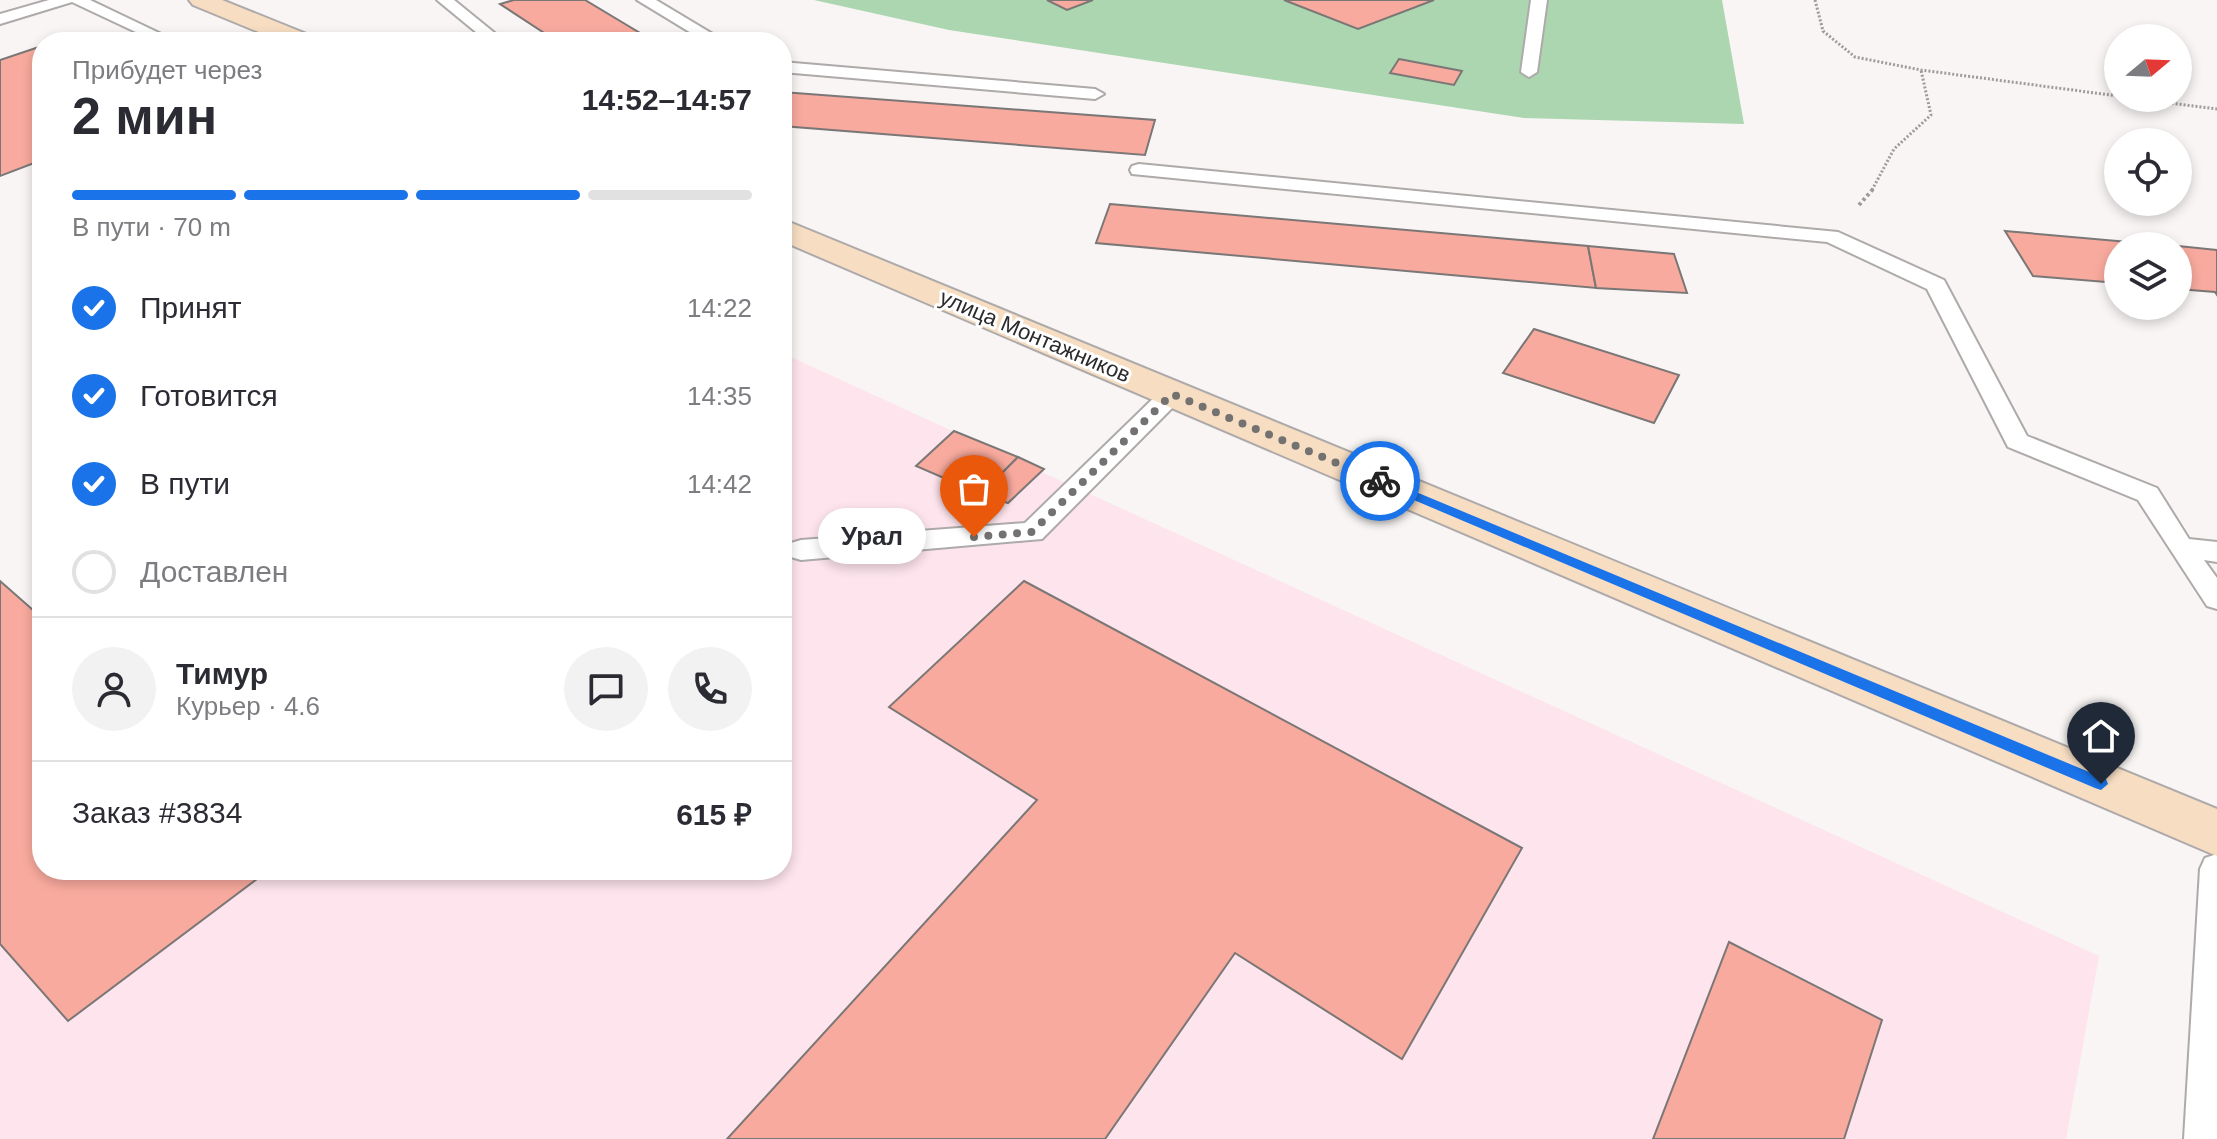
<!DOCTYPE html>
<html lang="ru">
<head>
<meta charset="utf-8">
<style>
	body { margin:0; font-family:Helvetica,sans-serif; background:#f2f2f3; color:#2b2b33; height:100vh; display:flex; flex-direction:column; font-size:30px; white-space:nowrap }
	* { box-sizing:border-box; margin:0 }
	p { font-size:26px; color:#7c7c81 }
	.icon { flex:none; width:44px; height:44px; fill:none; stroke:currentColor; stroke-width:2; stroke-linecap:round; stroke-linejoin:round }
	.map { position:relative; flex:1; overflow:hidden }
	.drawer { position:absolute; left:32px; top:32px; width:760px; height:848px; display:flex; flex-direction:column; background:#fff; border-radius:32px; box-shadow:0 4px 12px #0003 }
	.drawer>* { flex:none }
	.needle { width:52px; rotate:71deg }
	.tools { position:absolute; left:2104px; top:24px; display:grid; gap:16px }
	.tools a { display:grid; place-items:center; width:88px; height:88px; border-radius:50%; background:#fff; box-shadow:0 4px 12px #0003; font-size:40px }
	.pin { position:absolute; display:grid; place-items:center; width:68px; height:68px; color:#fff; margin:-82px -34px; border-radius:50% 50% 50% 0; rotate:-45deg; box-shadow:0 0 8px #0007 }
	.pin .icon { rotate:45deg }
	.courier { position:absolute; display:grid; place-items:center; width:80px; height:80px; margin:-40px; border:6px solid #1a73e8; border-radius:50%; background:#fff; color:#222; box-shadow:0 2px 10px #0007 }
	.bubble { position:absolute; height:56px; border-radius:28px; background:#fff; box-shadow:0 4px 12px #0003; font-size:26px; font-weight:700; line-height:56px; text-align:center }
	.head em { font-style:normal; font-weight:700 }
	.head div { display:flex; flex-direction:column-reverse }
	.head { display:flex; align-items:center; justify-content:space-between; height:136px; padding:0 40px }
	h1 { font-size:52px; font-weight:700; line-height:60px }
	.bar { display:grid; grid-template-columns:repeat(4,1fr); gap:12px 8px; align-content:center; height:96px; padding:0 40px }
	.bar i { height:10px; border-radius:6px; background:#e1e1e2 }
	.bar .selected { background:#1a73e8 }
	.bar p { grid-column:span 4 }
	.line { display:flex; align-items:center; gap:20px; padding:0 40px; border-top:2px solid #e1e1e2 }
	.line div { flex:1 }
	.round { display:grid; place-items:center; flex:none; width:84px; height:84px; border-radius:42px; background:#f2f2f3 }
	ol { padding:0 40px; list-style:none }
	li { display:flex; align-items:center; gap:24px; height:88px }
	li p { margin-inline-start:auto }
	li .icon { padding:8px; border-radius:50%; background:#1a73e8; color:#fff; stroke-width:4 }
	li:last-child { color:#7c7c81 }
	li i { width:44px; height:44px; border:4px solid #e1e1e2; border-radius:50% }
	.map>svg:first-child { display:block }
</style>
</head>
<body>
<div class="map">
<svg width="2217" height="1139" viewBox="0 0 2217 1139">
	<rect width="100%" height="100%" fill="#f8f5f4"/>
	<!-- industrial -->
	<polygon fill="#fee4ec" points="782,353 2099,956 2066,1139 0,1139 0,673 42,870 782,870"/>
	<!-- green -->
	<polygon fill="#abd6b0" points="814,0 1722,0 1744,124 1524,118 949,30"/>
	<!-- building -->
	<g fill="#f9aa9e" stroke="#7a7776" stroke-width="2">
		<polygon points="514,0 585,0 655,42 558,42 500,4"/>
		<polygon points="1047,0 1093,0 1067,10"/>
		<polygon points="1284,0 1434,0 1358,29"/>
		<polygon points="42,46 42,160 0,176 0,60"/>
		<polygon points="1399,59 1462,71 1454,85 1390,73"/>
		<polygon points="782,92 1155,120 1145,155 782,126"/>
		<polygon points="1110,204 1588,246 1596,288 1096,243"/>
		<polygon points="2005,231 2174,246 2118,246 2118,283 2033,276"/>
		<polygon points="1588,246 1674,254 1687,293 1596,288"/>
		<polygon points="2178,246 2217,250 2217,295 2215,292 2178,289"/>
		<polygon points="1534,329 1679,375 1654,423 1503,373"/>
		<polygon points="954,431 1018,457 981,494 916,466"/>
		<polygon points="1018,457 1044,469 1008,503 981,494"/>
		<polygon points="0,581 42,618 42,870 269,870 68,1021 0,944"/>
		<polygon points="1024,581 1522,848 1402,1059 1235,953 1105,1139 727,1139 1037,800 889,707"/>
		<polygon points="1729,942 1882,1020 1844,1139 1653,1139"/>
	</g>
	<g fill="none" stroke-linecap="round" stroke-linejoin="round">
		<defs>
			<g id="lane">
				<polygon points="49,0 90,0 178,42 157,42 72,2 0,24 0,14"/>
				<polygon points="437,0 454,0 502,39 500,42 488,42"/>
				<polygon points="637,0 656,0 726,42 706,42"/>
				<polygon points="1531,0 1547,0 1537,72 1529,77 1521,72"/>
				<polygon points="782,62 1095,89 1104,94 1095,99 782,72"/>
				<polygon points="1139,164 1838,232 1944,280 2027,436 2157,488 2189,539 2217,542 2217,562 2204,560 2217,578 2217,609 2207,606 2138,500 2008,447 1927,289 1827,242 1132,174 1130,170 1132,166"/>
				<polygon points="1172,387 1181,389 1184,394 1181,399 1042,539 801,560 791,557 787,550 791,543 801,540 1025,523 1163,389"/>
				<polygon points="2217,854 2217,1139 2184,1139 2200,869 2205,858"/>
			</g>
			<g id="secondary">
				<polygon points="189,0 222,0 314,37 318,42 283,42 193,5"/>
				<polygon points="782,219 2217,809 2217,856 782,241"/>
			</g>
		</defs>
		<!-- lane casing -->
		<use href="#lane" stroke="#adaaa9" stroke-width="4"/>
		<!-- secondary casing -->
		<use href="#secondary" stroke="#adaaa9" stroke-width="4"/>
		<!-- path-far1 -->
		<g stroke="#9d9b9b" stroke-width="3" stroke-dasharray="2 2" stroke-linecap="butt">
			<polyline points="1815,0 1823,31 1855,57 1921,70 2118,96"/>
			<polyline points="2132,98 2217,109"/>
			<polyline points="1872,190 1894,149 1931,115 1921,70"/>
		</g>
		<!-- path -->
		<polyline stroke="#9d9b9b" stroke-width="4" stroke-dasharray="3 3" stroke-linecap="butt" points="1859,205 1874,188"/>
		<!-- lane -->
		<use href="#lane" fill="#fff" fill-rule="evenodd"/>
		<!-- secondary -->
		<use href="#secondary" fill="#f7dec3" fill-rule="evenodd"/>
	</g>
	<!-- route -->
	<polygon fill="#1a73e8" points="1380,477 2106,779 2108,784 2101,790 2095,788 1376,484 1374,481"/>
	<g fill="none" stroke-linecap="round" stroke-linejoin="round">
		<!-- done -->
		<polyline stroke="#737271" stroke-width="8" stroke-dasharray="0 14.4" points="974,537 1032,532 1172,394 1380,481"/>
	</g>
	<g text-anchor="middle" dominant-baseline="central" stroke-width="6" stroke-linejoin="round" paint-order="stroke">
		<!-- street labels -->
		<g font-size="22" fill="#2c2b2b" stroke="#fff">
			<text transform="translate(1035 336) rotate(23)">улица Монтажников</text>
		</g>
	</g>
</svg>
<div class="tools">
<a><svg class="needle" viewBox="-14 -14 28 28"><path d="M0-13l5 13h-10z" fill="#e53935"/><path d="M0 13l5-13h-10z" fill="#7c7c81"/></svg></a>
<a><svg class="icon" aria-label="locate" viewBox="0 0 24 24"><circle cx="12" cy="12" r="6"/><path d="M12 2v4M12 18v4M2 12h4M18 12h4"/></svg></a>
<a><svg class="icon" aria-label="layers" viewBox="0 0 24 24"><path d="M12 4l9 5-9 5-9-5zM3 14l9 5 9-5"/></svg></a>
</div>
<div class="pin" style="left:974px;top:537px;background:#ea580c"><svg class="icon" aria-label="bag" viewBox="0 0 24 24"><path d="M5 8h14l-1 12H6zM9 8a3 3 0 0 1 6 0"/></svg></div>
<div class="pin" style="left:2101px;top:784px;background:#1f2937"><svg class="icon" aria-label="home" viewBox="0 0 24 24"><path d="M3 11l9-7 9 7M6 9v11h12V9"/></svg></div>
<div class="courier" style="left:1380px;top:481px"><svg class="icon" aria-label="bike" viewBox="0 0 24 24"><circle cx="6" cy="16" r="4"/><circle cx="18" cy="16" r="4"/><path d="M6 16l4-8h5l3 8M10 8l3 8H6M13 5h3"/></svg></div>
<div class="bubble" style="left:818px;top:508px;width:108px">Урал</div>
<section class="drawer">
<div class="head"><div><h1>2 мин</h1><p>Прибудет через</p></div><em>14:52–14:57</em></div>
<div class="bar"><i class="selected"></i><i class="selected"></i><i class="selected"></i><i></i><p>В пути · 70 m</p></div>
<ol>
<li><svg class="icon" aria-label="check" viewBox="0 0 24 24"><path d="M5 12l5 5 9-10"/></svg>Принят<p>14:22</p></li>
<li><svg class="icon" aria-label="check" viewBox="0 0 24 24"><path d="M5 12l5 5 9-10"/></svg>Готовится<p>14:35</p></li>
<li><svg class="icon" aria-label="check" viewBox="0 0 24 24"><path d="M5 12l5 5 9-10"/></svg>В пути<p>14:42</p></li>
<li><i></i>Доставлен</li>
</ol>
<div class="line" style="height:144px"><a class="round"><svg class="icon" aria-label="person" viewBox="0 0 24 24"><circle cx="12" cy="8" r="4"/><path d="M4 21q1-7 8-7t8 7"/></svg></a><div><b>Тимур</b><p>Курьер · 4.6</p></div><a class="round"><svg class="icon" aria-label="chat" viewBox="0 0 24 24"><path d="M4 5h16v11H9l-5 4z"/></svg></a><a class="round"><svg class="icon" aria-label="phone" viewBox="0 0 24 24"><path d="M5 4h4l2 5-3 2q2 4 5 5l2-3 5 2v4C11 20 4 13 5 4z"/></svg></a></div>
<div class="line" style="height:104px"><div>Заказ #3834</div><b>615 ₽</b></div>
</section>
</div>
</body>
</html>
